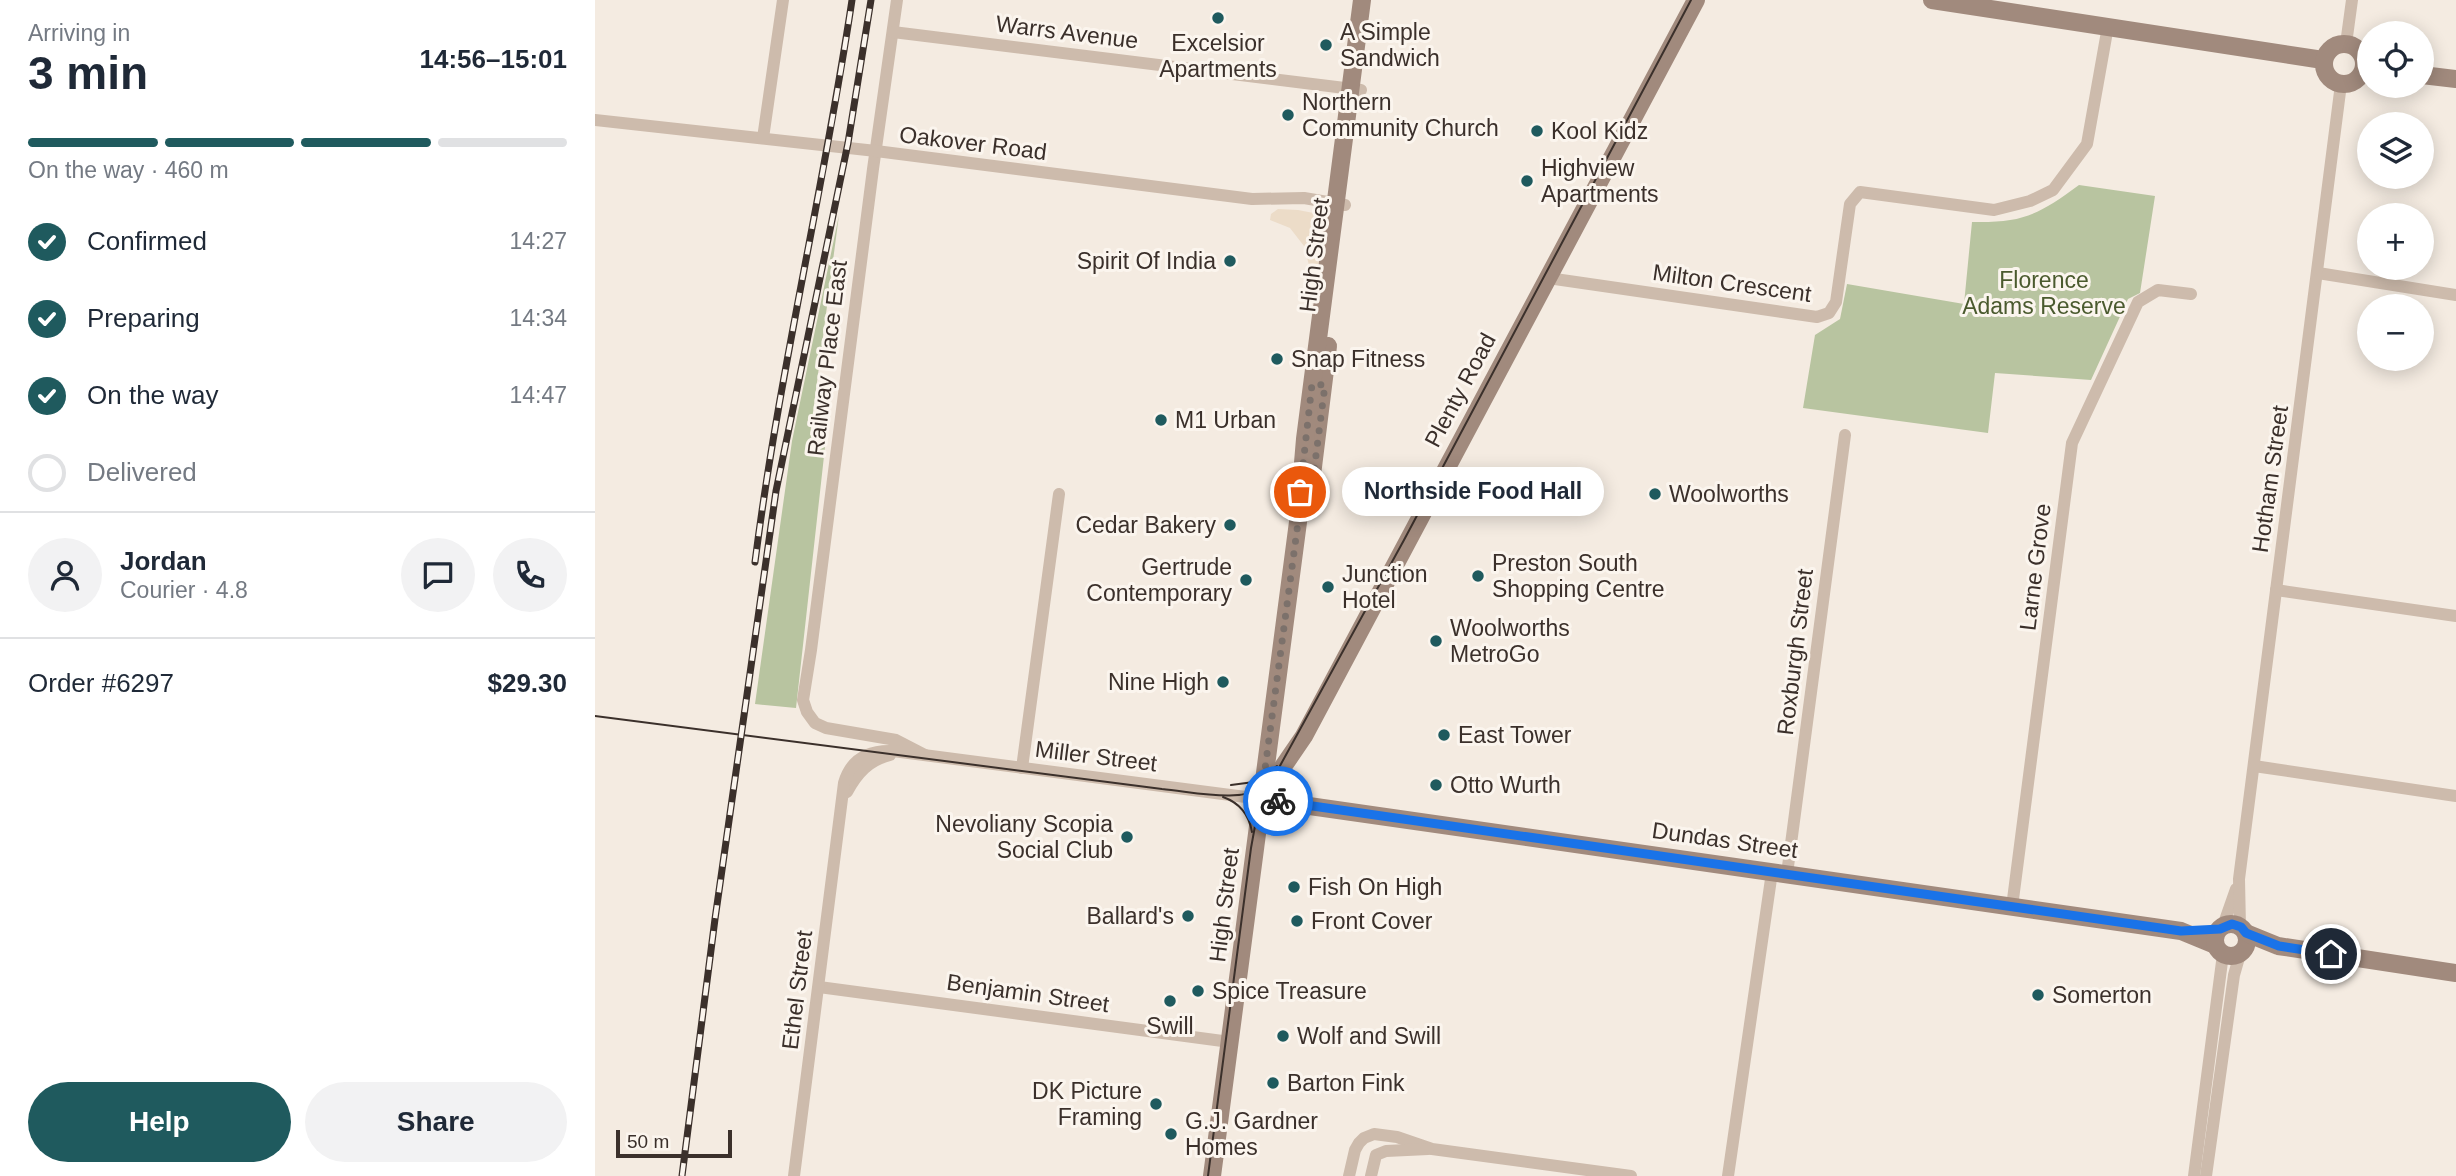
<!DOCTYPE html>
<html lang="en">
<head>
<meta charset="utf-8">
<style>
	body { margin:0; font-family:Helvetica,sans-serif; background:#f2f2f3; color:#1f2937; height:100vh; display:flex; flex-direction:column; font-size:26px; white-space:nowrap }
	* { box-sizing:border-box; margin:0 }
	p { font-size:23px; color:#747a83 }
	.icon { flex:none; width:38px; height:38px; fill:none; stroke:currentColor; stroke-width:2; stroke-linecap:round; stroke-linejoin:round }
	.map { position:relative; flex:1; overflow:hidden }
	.side { display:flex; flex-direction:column; background:#fff; width:595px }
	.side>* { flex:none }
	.buttons { position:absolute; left:1762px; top:21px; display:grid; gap:14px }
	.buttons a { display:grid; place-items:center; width:77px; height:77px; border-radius:50%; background:#fff; box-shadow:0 4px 18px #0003; font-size:35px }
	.scale { position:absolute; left:21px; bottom:18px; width:116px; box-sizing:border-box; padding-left:7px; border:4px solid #3b302b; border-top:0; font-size:19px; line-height:24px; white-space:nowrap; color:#3b302b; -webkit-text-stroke:5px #fbf5ee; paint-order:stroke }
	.pin { position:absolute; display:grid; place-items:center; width:60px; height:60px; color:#fff; margin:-30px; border:4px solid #fff; border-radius:50%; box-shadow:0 2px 7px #0007 }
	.courier { position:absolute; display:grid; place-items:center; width:70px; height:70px; margin:-35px; border:5px solid #1a73e8; border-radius:50%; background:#fff; color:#222; box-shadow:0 2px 9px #0007 }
	.bubble { position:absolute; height:49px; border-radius:24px; background:#fff; box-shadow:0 4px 18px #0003; font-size:23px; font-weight:800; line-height:49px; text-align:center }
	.head em { font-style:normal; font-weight:800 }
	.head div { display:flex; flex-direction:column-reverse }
	.head { display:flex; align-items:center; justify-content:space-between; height:119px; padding:0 28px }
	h1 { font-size:46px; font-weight:800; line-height:52px }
	.bar { display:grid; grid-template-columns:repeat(4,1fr); gap:10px 7px; align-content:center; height:84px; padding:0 28px }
	.bar i { height:9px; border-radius:5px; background:#e0e1e3 }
	.bar .selected { background:#1f5a5e }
	.bar p { grid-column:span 4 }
	.line { display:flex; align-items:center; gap:18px; padding:0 28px; border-top:2px solid #e0e1e3 }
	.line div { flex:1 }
	.round { display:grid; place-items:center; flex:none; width:74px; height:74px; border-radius:37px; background:#f2f2f3 }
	ol { padding:0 28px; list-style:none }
	li { display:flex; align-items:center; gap:21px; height:77px }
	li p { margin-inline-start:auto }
	li .icon { padding:7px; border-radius:50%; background:#1f5a5e; color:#fff; stroke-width:4 }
	li:last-child { color:#747a83 }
	li i { width:38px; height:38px; border:4px solid #e0e1e3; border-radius:50% }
	.cta { display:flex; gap:14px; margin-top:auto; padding:14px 28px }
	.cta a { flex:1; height:80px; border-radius:42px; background:#1f5a5e; color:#fff; font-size:28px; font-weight:800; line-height:80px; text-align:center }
	.cta a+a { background:#f2f2f3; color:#1f2937 }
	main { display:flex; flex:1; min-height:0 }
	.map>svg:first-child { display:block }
</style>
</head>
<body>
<main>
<section class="side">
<div class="head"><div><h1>3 min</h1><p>Arriving in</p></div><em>14:56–15:01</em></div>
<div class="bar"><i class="selected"></i><i class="selected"></i><i class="selected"></i><i></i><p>On the way · 460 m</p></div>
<ol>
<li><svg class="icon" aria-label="check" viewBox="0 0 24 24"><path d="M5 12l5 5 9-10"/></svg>Confirmed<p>14:27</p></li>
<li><svg class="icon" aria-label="check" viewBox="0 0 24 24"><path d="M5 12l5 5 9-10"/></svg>Preparing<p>14:34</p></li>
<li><svg class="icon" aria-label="check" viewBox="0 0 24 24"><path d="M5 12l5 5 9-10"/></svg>On the way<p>14:47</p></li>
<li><i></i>Delivered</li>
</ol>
<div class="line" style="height:126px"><a class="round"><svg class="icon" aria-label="person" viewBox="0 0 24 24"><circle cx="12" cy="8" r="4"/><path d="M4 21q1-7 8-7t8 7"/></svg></a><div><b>Jordan</b><p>Courier · 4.8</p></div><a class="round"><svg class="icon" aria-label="chat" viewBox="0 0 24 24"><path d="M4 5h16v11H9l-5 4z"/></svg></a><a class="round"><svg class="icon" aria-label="phone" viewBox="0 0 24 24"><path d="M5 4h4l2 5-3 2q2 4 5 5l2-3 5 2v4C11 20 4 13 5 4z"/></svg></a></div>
<div class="line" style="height:91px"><div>Order #6297</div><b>$29.30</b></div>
<div class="cta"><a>Help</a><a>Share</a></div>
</section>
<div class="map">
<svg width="1861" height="1176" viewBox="0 0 1861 1176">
	<rect width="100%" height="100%" fill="#f4ebe1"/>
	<!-- green -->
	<g fill="#b8c4a0">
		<path d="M1484 185 1560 196 1545 293 1533 299 1496 380 1400 373 1393 433 1208 408 1220 335 1245 319 1252 284 1369 304 1377 222C1428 223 1443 215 1484 185Z"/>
		<polygon points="244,215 215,435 231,438 201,708 160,704 197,441"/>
	</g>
	<!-- plaza -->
	<polygon fill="#ecdcc8" points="683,209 703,210 729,215 726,258 722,266 714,265 709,246 695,228 675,220 676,214"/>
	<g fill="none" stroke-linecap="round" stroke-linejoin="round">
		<!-- street -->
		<g stroke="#cdbbac" stroke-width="12">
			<polyline points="302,0 278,169 216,650 208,700 212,712 220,723 231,728 301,740 330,755"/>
			<polyline points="298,32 766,90"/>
			<polyline points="1751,44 1757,0"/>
			<polyline points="0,120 281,151 657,199 709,198 750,205"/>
			<polyline points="168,138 188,0"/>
			<polyline points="1723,273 1861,295"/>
			<polyline points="953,278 1222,317 1234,313 1241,302 1255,204 1265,192 1399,210 1435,201 1458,190 1492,144 1513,26"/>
			<polyline points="1681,590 1861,616"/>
			<polyline points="1659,766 1861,796"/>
			<polyline points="427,768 464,494"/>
			<path d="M252 792C262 773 274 760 295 755"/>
			<polyline points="1192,874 1250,435"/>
			<polyline points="1417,907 1477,443 1543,302 1563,290 1596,294"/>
			<polyline points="1628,926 1641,889"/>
			<polyline points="1645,927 1644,879 1746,84"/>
			<polyline points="224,987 635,1042"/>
			<path d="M199 1176 249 783C256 759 274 750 298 751L666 799"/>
			<polyline points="754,1176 760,1150 764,1143 769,1138 779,1134 802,1137 837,1149 1036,1176"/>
			<polyline points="776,1176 781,1155 791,1151 833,1149"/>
			<polyline points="1133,1176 1177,872"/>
			<polyline points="1599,1176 1628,954"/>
			<polyline points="1611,1176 1639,975 1645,954"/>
		</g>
		<!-- secondary -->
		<g stroke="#a18a7d" stroke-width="18">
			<polyline points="1337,0 1728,60"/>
			<circle cx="1749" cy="64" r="20"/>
			<polyline points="1827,75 1861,79"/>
			<polyline points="717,475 733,346"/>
			<polyline points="668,796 709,736 1101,0"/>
			<polyline points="666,799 1586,931 1620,945"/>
			<circle cx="1636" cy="940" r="16"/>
			<polyline points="1651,933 1683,946 1861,973"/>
			<polyline points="617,1176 703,522 710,439 767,0"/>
		</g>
		<!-- tram -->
		<g stroke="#3b302b" stroke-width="2">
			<path d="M0 716 567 789C601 792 645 804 676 785"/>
			<polyline points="636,785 659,782 682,766"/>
			<path d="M628 797C645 803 654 814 657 832"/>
			<polyline points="613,1176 656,848 664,804 809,540 1096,0"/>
		</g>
		<defs>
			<g id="rail">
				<path d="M160 562C184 373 229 188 257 0"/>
				<polyline points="87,1176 120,919 181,491 253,143 276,0"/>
			</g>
		</defs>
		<!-- rail casing -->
		<use href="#rail" stroke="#3b302b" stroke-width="7"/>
		<!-- rail -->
		<use href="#rail" stroke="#fbf5ee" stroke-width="4.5" stroke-dasharray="13" stroke-linecap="butt"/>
	</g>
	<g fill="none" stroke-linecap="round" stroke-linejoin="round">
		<!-- done -->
		<polyline stroke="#7c716b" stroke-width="7" stroke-dasharray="0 12.6" points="683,801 666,799 704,515 719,471 730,385 717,384 705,492"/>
		<!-- route -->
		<polyline stroke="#1a73e8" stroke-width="9" points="683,801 1586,931 1625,929 1637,924 1646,927 1651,933 1684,946 1736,954"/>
	</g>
	<!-- markers -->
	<g fill="#1f5a5e" stroke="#fbf5ee" stroke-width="2.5">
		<circle cx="623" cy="18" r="7"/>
		<circle cx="731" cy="45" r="7"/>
		<circle cx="693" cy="115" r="7"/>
		<circle cx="942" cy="131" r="7"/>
		<circle cx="932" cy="181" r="7"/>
		<circle cx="635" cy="261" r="7"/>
		<circle cx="682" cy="359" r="7"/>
		<circle cx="566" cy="420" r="7"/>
		<circle cx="1060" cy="494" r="7"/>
		<circle cx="635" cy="525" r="7"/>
		<circle cx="883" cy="576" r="7"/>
		<circle cx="651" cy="580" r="7"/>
		<circle cx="733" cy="587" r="7"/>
		<circle cx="841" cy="641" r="7"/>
		<circle cx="628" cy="682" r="7"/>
		<circle cx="849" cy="735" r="7"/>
		<circle cx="841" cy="785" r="7"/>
		<circle cx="532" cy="837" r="7"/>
		<circle cx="699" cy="887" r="7"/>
		<circle cx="593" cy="916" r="7"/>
		<circle cx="702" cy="921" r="7"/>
		<circle cx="603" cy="991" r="7"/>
		<circle cx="1443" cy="995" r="7"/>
		<circle cx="575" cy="1001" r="7"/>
		<circle cx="688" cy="1036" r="7"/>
		<circle cx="678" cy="1083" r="7"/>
		<circle cx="561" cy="1104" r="7"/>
		<circle cx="576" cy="1134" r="7"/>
	</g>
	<g text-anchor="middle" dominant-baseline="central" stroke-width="6" stroke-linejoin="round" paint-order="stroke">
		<!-- street labels -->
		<g font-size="23" fill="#3b302b" stroke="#fbf5ee">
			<text transform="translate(472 32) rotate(7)">Warrs Avenue</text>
			<text transform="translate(378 143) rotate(7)">Oakover Road</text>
			<text transform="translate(719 255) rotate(-83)">High Street</text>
			<text transform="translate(1137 283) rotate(8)">Milton Crescent</text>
			<text transform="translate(232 358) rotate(-83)">Railway Place East</text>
			<text transform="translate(865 390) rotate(-62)">Plenty Road</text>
			<text transform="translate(1675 479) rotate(-82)">Hotham Street</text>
			<text transform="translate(1440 567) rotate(-83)">Larne Grove</text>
			<text transform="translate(1200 652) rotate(-83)">Roxburgh Street</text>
			<text transform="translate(501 756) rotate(7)">Miller Street</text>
			<text transform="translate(1130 840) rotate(8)">Dundas Street</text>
			<text transform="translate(629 905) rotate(-83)">High Street</text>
			<text transform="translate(202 990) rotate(-83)">Ethel Street</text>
			<text transform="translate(433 993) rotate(8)">Benjamin Street</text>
		</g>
		<!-- poi labels -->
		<g font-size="23" fill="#3b302b" stroke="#fbf5ee" text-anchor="start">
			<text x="745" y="32">A Simple<tspan x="745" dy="26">Sandwich</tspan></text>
			<text x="623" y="43" text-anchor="middle">Excelsior<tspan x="623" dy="26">Apartments</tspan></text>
			<text x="707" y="102">Northern<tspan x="707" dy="26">Community Church</tspan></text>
			<text x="956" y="131">Kool Kidz</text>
			<text x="946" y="168">Highview<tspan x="946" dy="26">Apartments</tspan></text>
			<text x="621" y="261" text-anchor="end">Spirit Of India</text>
			<text x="696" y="359">Snap Fitness</text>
			<text x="580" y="420">M1 Urban</text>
			<text x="1074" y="494">Woolworths</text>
			<text x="621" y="525" text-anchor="end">Cedar Bakery</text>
			<text x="897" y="563">Preston South<tspan x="897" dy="26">Shopping Centre</tspan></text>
			<text x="637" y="567" text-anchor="end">Gertrude<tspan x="637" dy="26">Contemporary</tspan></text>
			<text x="747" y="574">Junction<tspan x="747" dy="26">Hotel</tspan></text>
			<text x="855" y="628">Woolworths<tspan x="855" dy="26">MetroGo</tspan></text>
			<text x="614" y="682" text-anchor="end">Nine High</text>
			<text x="863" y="735">East Tower</text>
			<text x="855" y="785">Otto Wurth</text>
			<text x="518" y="824" text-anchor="end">Nevoliany Scopia<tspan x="518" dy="26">Social Club</tspan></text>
			<text x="713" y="887">Fish On High</text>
			<text x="579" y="916" text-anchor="end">Ballard's</text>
			<text x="716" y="921">Front Cover</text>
			<text x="617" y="991">Spice Treasure</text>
			<text x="1457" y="995">Somerton</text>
			<text x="575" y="1026" text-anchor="middle">Swill</text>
			<text x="702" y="1036">Wolf and Swill</text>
			<text x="692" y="1083">Barton Fink</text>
			<text x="547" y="1091" text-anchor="end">DK Picture<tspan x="547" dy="26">Framing</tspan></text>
			<text x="590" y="1121">G.J. Gardner<tspan x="590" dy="26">Homes</tspan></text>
		</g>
		<!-- park labels -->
		<g font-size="23" fill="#4a5a2e" stroke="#fbf5ee">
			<text x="1449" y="280">Florence<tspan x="1449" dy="26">Adams Reserve</tspan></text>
		</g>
	</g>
</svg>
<div class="buttons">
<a><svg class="icon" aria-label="locate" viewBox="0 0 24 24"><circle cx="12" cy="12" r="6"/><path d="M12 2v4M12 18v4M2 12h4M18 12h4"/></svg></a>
<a><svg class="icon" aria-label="layers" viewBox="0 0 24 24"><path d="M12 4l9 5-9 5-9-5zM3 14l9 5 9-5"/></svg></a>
<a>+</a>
<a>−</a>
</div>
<div class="scale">50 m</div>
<div class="pin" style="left:705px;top:492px;background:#ea580c"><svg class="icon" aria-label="bag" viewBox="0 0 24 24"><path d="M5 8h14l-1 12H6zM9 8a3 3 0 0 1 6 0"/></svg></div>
<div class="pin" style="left:1736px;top:954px;background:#1f2937"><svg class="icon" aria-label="home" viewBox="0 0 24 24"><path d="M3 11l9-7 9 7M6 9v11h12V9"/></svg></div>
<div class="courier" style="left:683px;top:801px"><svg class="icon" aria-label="bike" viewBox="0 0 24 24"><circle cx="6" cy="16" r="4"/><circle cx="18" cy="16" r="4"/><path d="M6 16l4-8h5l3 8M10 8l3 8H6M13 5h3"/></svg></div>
<div class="bubble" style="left:747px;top:467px;width:262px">Northside Food Hall</div>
</div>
</main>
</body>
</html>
